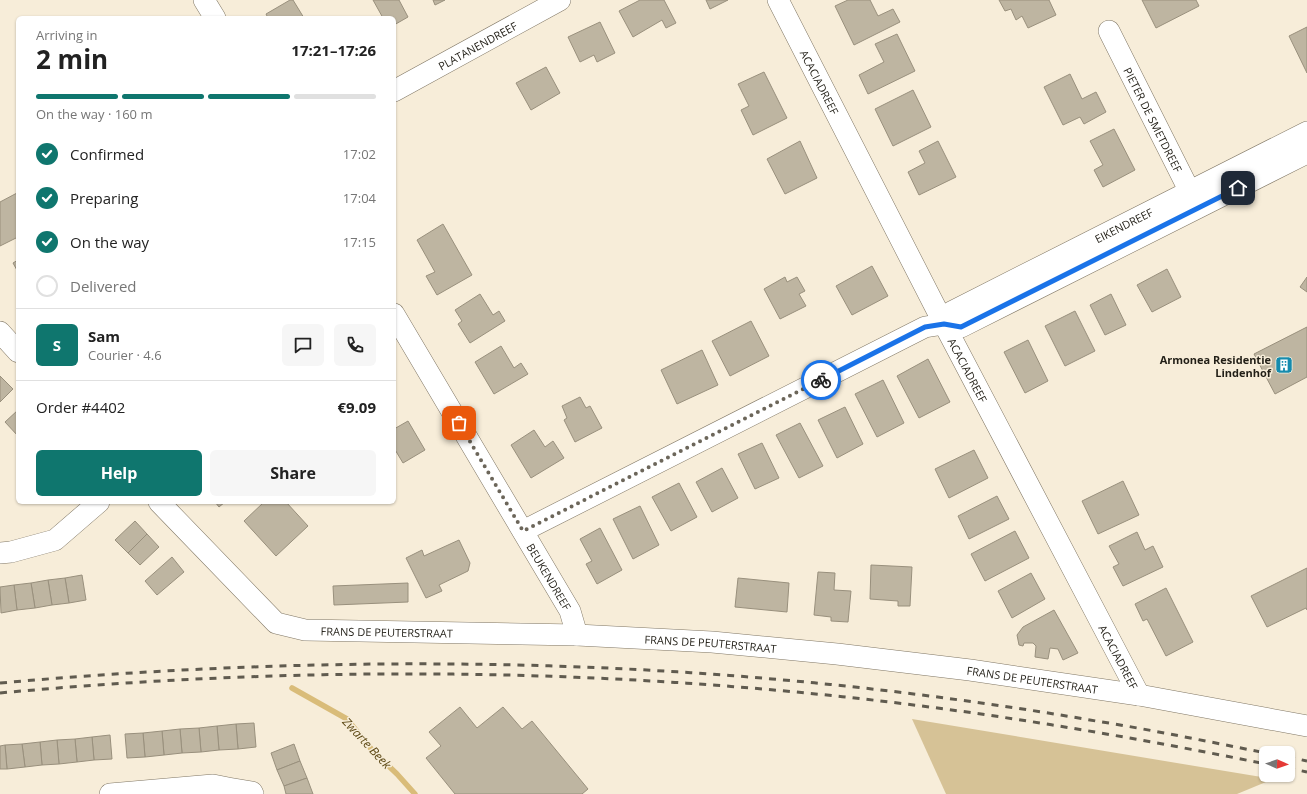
<!DOCTYPE html>
<html lang="en">
<head>
<meta charset="utf-8">
<style>
	body { margin:0; font-family:"Open Sans",sans-serif; background:#f6f6f6; color:#222; height:100vh; display:flex; flex-direction:column; font-size:15px; white-space:nowrap }
	* { box-sizing:border-box; margin:0 }
	p { font-size:13px; color:#767676 }
	.icon { flex:none; width:22px; height:22px; fill:none; stroke:currentColor; stroke-width:2; stroke-linecap:round; stroke-linejoin:round }
	.map { position:relative; flex:1; overflow:hidden }
	.details { position:absolute; left:16px; top:16px; width:380px; height:488px; display:flex; flex-direction:column; background:#fff; border-radius:6px; box-shadow:0 1px 3px #0004 }
	.details>* { flex:none }
	.needle { width:26px; rotate:92deg }
	.tools { position:absolute; left:1259px; top:746px; display:grid; gap:8px }
	.tools a { display:grid; place-items:center; width:36px; height:36px; border-radius:6px; background:#fff; box-shadow:0 1px 3px #0004; font-size:20px }
	.pin { position:absolute; display:grid; place-items:center; width:34px; height:34px; color:#fff; margin:-17px; border-radius:8px; box-shadow:0 2px 6px #0006 }
	.courier { position:absolute; display:grid; place-items:center; width:40px; height:40px; margin:-20px; border:3px solid #1a73e8; border-radius:50%; background:#fff; color:#222; box-shadow:0 1px 5px #0007 }
	.overview em { font-style:normal; font-weight:700 }
	.overview div { display:flex; flex-direction:column-reverse }
	.overview { display:flex; align-items:center; justify-content:space-between; height:68px; padding:0 20px }
	h1 { font-size:26px; font-weight:700; line-height:30px }
	.bar { display:grid; grid-template-columns:repeat(4,1fr); gap:6px 4px; align-content:center; height:48px; padding:0 20px }
	.bar i { height:5px; border-radius:3px; background:#e0e0e0 }
	.bar .active { background:#0f766e }
	.bar p { grid-column:span 4 }
	.line { display:flex; align-items:center; gap:10px; padding:0 20px; border-top:1px solid #e0e0e0 }
	.line div { flex:1 }
	.round { display:grid; place-items:center; flex:none; width:42px; height:42px; border-radius:6px; background:#f6f6f6 }
	ol { padding:0 20px; list-style:none }
	li { display:flex; align-items:center; gap:12px; height:44px }
	li p { margin-inline-start:auto }
	li .icon { padding:4px; border-radius:50%; background:#0f766e; color:#fff; stroke-width:4 }
	li:last-child { color:#767676 }
	li i { width:22px; height:22px; border:2px solid #e0e0e0; border-radius:50% }
	.button { display:flex; gap:8px; margin-top:auto; padding:8px 20px }
	.button a { flex:1; height:46px; border-radius:6px; background:#0f766e; color:#fff; font-size:16px; font-weight:700; line-height:46px; text-align:center }
	.button a+a { background:#f6f6f6; color:#222 }
	.map>svg:first-child { display:block }
</style>
</head>
<body>
<div class="map">
<svg width="1307" height="794" viewBox="0 0 1307 794">
	<rect width="100%" height="100%" fill="#f7edd9"/>
	<!-- green -->
	<polygon fill="#d6c296" points="912,719 1273,779 1237,794 946,794"/>
	<g fill="none" stroke-linecap="round" stroke-linejoin="round">
		<!-- stream -->
		<polyline stroke="#d9bc79" stroke-width="5.5" points="292,688 347,719 372,750 397,774 415,794"/>
	</g>
	<!-- building -->
	<g fill="#beb5a1" stroke="#99907d">
		<polygon points="290,0 293,0 304,18 268,18 266,14"/>
		<polygon points="373,0 399,0 408,17 394,25 394,18 383,18"/>
		<polygon points="433,0 445,0 435,5"/>
		<polygon points="640,0 664,0 676,23 666,28 662,20 633,37 619,11"/>
		<polygon points="706,0 728,0 710,9"/>
		<polygon points="848,0 870,0 878,16 893,9 900,22 854,45 835,6"/>
		<polygon points="999,0 1049,0 1056,15 1028,28 1022,16 1016,20 1011,9 1005,11"/>
		<polygon points="1142,0 1196,0 1199,6 1156,28"/>
		<polygon points="600,22 615,53 597,62 594,55 580,62 568,37"/>
		<polygon points="1307,27 1307,73 1289,36"/>
		<polygon points="897,34 915,71 868,94 859,75 884,62 875,44"/>
		<polygon points="546,67 560,93 531,110 516,83"/>
		<polygon points="764,72 787,118 753,135 741,110 749,106 738,84"/>
		<polygon points="1070,74 1082,99 1096,92 1106,112 1084,124 1080,117 1063,125 1044,87"/>
		<polygon points="913,90 931,127 893,146 875,109"/>
		<polygon points="1114,129 1135,170 1103,187 1094,170 1103,165 1090,141"/>
		<polygon points="800,141 817,178 785,194 767,159"/>
		<polygon points="938,141 956,177 919,195 908,172 925,163 919,151"/>
		<polygon points="17,193 18,195 18,237 0,246 0,202"/>
		<polygon points="443,224 472,275 437,295 426,276 435,272 417,240"/>
		<polygon points="18,260 18,272 13,263"/>
		<polygon points="872,266 888,296 852,315 836,286"/>
		<polygon points="1167,269 1181,297 1152,312 1137,285"/>
		<polygon points="785,277 787,282 797,277 805,291 799,294 806,306 780,319 764,289"/>
		<polygon points="1307,277 1307,292 1300,287"/>
		<polygon points="480,294 493,315 499,311 505,321 470,343 458,324 462,321 455,310"/>
		<polygon points="1111,294 1126,325 1105,335 1090,305"/>
		<polygon points="1075,311 1095,351 1065,366 1045,326"/>
		<polygon points="751,321 769,356 730,376 712,341"/>
		<polygon points="1307,327 1307,377 1275,394 1254,354"/>
		<polygon points="1028,340 1048,381 1025,393 1004,352"/>
		<polygon points="501,346 514,368 521,363 528,374 494,394 475,362"/>
		<polygon points="702,350 718,385 677,404 661,370"/>
		<polygon points="928,359 950,402 919,418 897,376"/>
		<polygon points="0,376 13,389 0,402"/>
		<polygon points="883,380 904,423 877,437 855,394"/>
		<polygon points="580,397 586,408 590,406 602,428 575,442 564,420 567,418 562,406"/>
		<polygon points="845,407 863,444 837,458 818,420"/>
		<polygon points="18,410 18,436 5,422"/>
		<polygon points="408,421 425,450 403,463 394,448 394,429"/>
		<polygon points="800,423 823,466 799,478 776,435"/>
		<polygon points="534,430 545,447 553,441 564,458 531,478 511,445"/>
		<polygon points="762,443 779,478 755,489 738,454"/>
		<polygon points="974,450 988,478 949,498 935,469"/>
		<polygon points="722,468 738,498 712,512 696,482"/>
		<polygon points="1123,481 1139,515 1098,534 1082,501"/>
		<polygon points="679,483 697,517 671,531 652,497"/>
		<polygon points="997,496 1009,519 969,539 958,516"/>
		<polygon points="215,502 225,502 219,507"/>
		<polygon points="264,502 286,502 308,526 276,556 244,521"/>
		<polygon points="640,506 659,545 633,559 613,519"/>
		<polygon points="135,521 147,534 128,553 115,540"/>
		<polygon points="600,528 622,570 597,584 586,564 592,561 580,539"/>
		<polygon points="1015,531 1029,558 985,581 971,554"/>
		<polygon points="1137,532 1145,550 1153,546 1163,567 1123,586 1113,567 1119,564 1109,546"/>
		<polygon points="147,534 159,547 140,565 128,553"/>
		<polygon points="459,540 470,563 468,571 439,585 442,591 426,598 406,558 422,550 424,556"/>
		<polygon points="172,557 184,572 157,595 145,581"/>
		<polygon points="871,565 912,567 910,606 898,606 898,601 870,599"/>
		<polygon points="1307,568 1307,610 1306,608 1267,627 1251,596"/>
		<polygon points="818,572 835,573 834,590 851,591 848,622 831,621 831,617 814,615"/>
		<polygon points="1031,573 1045,599 1012,618 998,591"/>
		<polygon points="82,575 86,600 69,603 65,578"/>
		<polygon points="65,578 69,603 52,605 48,580"/>
		<polygon points="738,578 789,583 787,612 735,607"/>
		<polygon points="48,580 52,605 35,608 31,583"/>
		<polygon points="31,583 35,608 17,610 14,585"/>
		<polygon points="408,583 408,602 334,605 333,586"/>
		<polygon points="14,585 17,610 1,613 0,587"/>
		<polygon points="1166,588 1193,642 1166,656 1147,619 1143,621 1135,604"/>
		<polygon points="1054,610 1078,653 1063,660 1058,649 1050,648 1048,659 1035,657 1036,646 1033,643 1024,643 1023,646 1019,645 1017,635 1023,627"/>
		<polygon points="460,707 477,728 503,707 522,729 532,721 588,789 582,794 455,794 426,758 441,746 429,732"/>
		<polygon points="254,723 256,747 238,749 236,724"/>
		<polygon points="236,724 238,749 219,750 217,726"/>
		<polygon points="217,726 219,750 201,752 199,728"/>
		<polygon points="199,728 201,752 182,753 180,729"/>
		<polygon points="180,729 182,753 164,755 162,731"/>
		<polygon points="162,731 164,755 145,757 143,733"/>
		<polygon points="143,733 145,757 127,758 125,734"/>
		<polygon points="110,735 112,759 94,760 92,737"/>
		<polygon points="92,737 94,760 77,762 75,739"/>
		<polygon points="75,739 77,762 59,764 57,740"/>
		<polygon points="57,740 59,764 42,765 40,742"/>
		<polygon points="40,742 42,765 25,767 22,744"/>
		<polygon points="22,744 25,767 7,769 5,745"/>
		<polygon points="294,744 300,761 277,770 271,753"/>
		<polygon points="5,745 7,769 0,769 0,746"/>
		<polygon points="300,761 307,778 284,786 277,770"/>
		<polygon points="307,778 313,794 286,794 284,786"/>
	</g>
	<g fill="none" stroke-linecap="round" stroke-linejoin="round">
		<defs>
			<g id="street">
				<polyline points="204,0 215,18"/>
				<path id="s1" d="M778 0 944 324 1139 695"/>
				<path id="s2" d="M1109 31 1196 204"/>
				<path id="s3" d="M394 91 560 0"/>
				<path id="s4" d="M394 314 570 611 577 635"/>
				<path id="s5" d="M944 324 951 312 1307 132"/>
				<polyline points="0,332 18,352"/>
				<path id="s6" d="M159 502 276 623 305 630 577 635 712 642 837 654 970 670 1139 695 1307 726"/>
				<polyline points="523,531 925,327 944,324 961,327 1307,153"/>
				<polyline points="0,553 11,552 55,540 99,502"/>
				<polyline points="110,794 213,785 228,788 252,792 253,794"/>
			</g>
		</defs>
		<!-- street casing -->
		<use href="#street" stroke="#807765" stroke-width="22"/>
		<!-- street -->
		<use href="#street" stroke="#fff" stroke-width="21"/>
		<!-- rail -->
		<g stroke="#605b4f" stroke-width="3" stroke-dasharray="7 7" stroke-linecap="butt">
			<path d="M0 683C302 656 606 656 906 693 970 701 1033 710 1096 721 1153 730 1210 742 1266 753"/>
			<path d="M0 693C301 665 606 667 906 704 1027 719 1147 740 1266 764"/>
			<polyline points="1288,757 1307,761"/>
			<polyline points="1288,768 1307,772"/>
		</g>
	</g>
	<g fill="none" stroke-linecap="round" stroke-linejoin="round">
		<!-- done -->
		<polyline stroke="#6c665a" stroke-width="4" stroke-dasharray="0 7.2" points="459,423 523,531 821,380"/>
		<!-- route -->
		<polyline stroke="#1a73e8" stroke-width="5" points="821,380 925,327 944,324 961,327 1238,188"/>
	</g>
	<!-- icons -->
	<defs>
		<symbol id="building-square" viewBox="-11 -11 22 22"><rect x="-9" y="-9" width="18" height="18" rx="4" fill="#158bae" stroke="#f7edd9"/><path d="M-4-6H4V6H1V3H-1V6H-4ZM-2.5-4.3h1.7v1.8h-1.7ZM.8-4.3h1.7v1.8H.8ZM-2.5-1h1.7V.8h-1.7ZM.8-1h1.7V.8H.8Z" fill="#fff"/></symbol>
	</defs>
	<g fill-rule="evenodd">
		<use href="#building-square" x="1274" y="355" width="20" height="20"/>
	</g>
	<g text-anchor="middle" dominant-baseline="central" stroke-width="3" stroke-linejoin="round" paint-order="stroke">
		<!-- street labels -->
		<g font-size="11" fill="#211e16" stroke="#f7edd9">
			<text stroke="none"><textPath href="#s3" startOffset="95">PLATANENDREEF</textPath></text>
			<text stroke="none"><textPath href="#s1" startOffset="92">ACACIADREEF</textPath></text>
			<text stroke="none"><textPath href="#s2" startOffset="99">PIETER DE SMETDREEF</textPath></text>
			<text stroke="none"><textPath href="#s5" startOffset="207">EIKENDREEF</textPath></text>
			<text stroke="none"><textPath href="#s1" startOffset="416">ACACIADREEF</textPath></text>
			<text stroke="none"><textPath href="#s4" startOffset="305">BEUKENDREEF</textPath></text>
			<text stroke="none"><textPath href="#s6" startOffset="280">FRANS DE PEUTERSTRAAT</textPath></text>
			<text stroke="none"><textPath href="#s6" startOffset="604">FRANS DE PEUTERSTRAAT</textPath></text>
			<text stroke="none"><textPath href="#s1" startOffset="740">ACACIADREEF</textPath></text>
			<text stroke="none"><textPath href="#s6" startOffset="928">FRANS DE PEUTERSTRAAT</textPath></text>
		</g>
		<!-- poi labels -->
		<g font-size="11" font-weight="bold" fill="#211e16" stroke="#f7edd9" text-anchor="end">
			<text x="1271" y="359">Armonea Residentie<tspan x="1271" dy="13">Lindenhof</tspan></text>
		</g>
		<!-- water labels -->
		<g font-size="12" font-style="italic" fill="#5d4915" stroke="#f7edd9">
			<text transform="translate(367 743) rotate(47)">Zwarte Beek</text>
		</g>
	</g>
</svg>
<div class="tools">
<a><svg class="needle" viewBox="-14 -14 28 28"><path d="M0-13l5 13h-10z" fill="#e53935"/><path d="M0 13l5-13h-10z" fill="#767676"/></svg></a>
</div>
<div class="pin" style="left:459px;top:423px;background:#ea580c"><svg class="icon" aria-label="bag" viewBox="0 0 24 24"><path d="M5 8h14l-1 12H6zM9 8a3 3 0 0 1 6 0"/></svg></div>
<div class="pin" style="left:1238px;top:188px;background:#1f2937"><svg class="icon" aria-label="home" viewBox="0 0 24 24"><path d="M3 11l9-7 9 7M6 9v11h12V9"/></svg></div>
<div class="courier" style="left:821px;top:380px"><svg class="icon" aria-label="bike" viewBox="0 0 24 24"><circle cx="6" cy="16" r="4"/><circle cx="18" cy="16" r="4"/><path d="M6 16l4-8h5l3 8M10 8l3 8H6M13 5h3"/></svg></div>
<section class="details">
<div class="overview"><div><h1>2 min</h1><p>Arriving in</p></div><em>17:21–17:26</em></div>
<div class="bar"><i class="active"></i><i class="active"></i><i class="active"></i><i></i><p>On the way · 160 m</p></div>
<ol>
<li><svg class="icon" aria-label="check" viewBox="0 0 24 24"><path d="M5 12l5 5 9-10"/></svg>Confirmed<p>17:02</p></li>
<li><svg class="icon" aria-label="check" viewBox="0 0 24 24"><path d="M5 12l5 5 9-10"/></svg>Preparing<p>17:04</p></li>
<li><svg class="icon" aria-label="check" viewBox="0 0 24 24"><path d="M5 12l5 5 9-10"/></svg>On the way<p>17:15</p></li>
<li><i></i>Delivered</li>
</ol>
<div class="line" style="height:72px"><b class="round" style="background:#0f766e;color:#fff">S</b><div><b>Sam</b><p>Courier · 4.6</p></div><a class="round"><svg class="icon" aria-label="chat" viewBox="0 0 24 24"><path d="M4 5h16v11H9l-5 4z"/></svg></a><a class="round"><svg class="icon" aria-label="phone" viewBox="0 0 24 24"><path d="M5 4h4l2 5-3 2q2 4 5 5l2-3 5 2v4C11 20 4 13 5 4z"/></svg></a></div>
<div class="line" style="height:52px"><div>Order #4402</div><b>€9.09</b></div>
<div class="button"><a>Help</a><a>Share</a></div>
</section>
</div>
</body>
</html>
